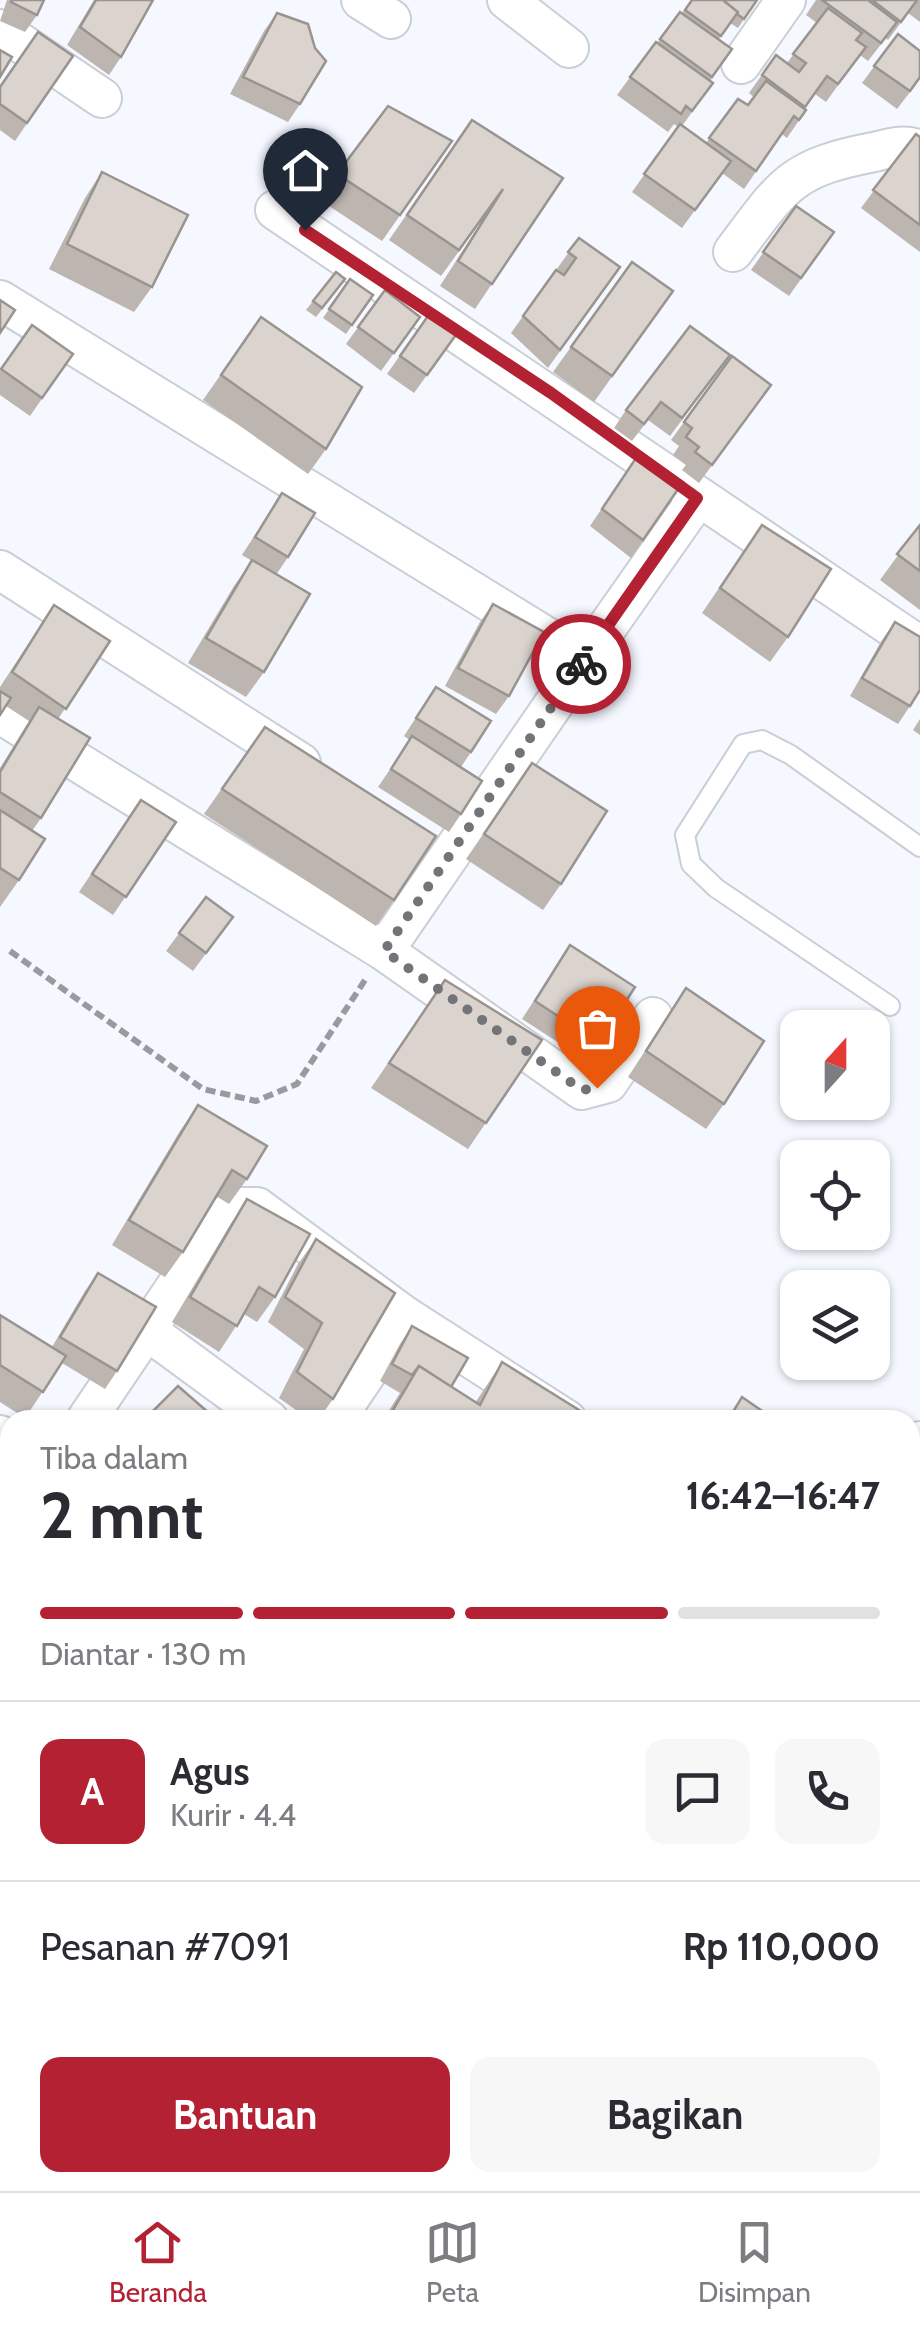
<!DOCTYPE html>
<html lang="id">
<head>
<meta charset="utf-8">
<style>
	body { margin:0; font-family:Cabin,sans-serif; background:#f7f7f7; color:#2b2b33; height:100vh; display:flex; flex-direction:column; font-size:38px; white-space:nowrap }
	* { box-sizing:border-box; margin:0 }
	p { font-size:32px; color:#7c7c81 }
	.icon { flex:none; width:55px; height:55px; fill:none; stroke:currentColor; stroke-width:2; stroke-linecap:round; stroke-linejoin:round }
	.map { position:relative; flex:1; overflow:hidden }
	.sheet { position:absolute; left:0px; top:1410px; width:920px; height:782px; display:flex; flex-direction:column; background:#fff; border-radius:30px 30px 0 0; box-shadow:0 2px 8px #0004 }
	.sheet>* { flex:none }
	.needle { width:65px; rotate:21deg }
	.controls { position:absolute; left:780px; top:1010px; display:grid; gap:20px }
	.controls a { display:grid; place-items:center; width:110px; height:110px; border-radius:20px; background:#fff; box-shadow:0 2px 8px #0004; font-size:50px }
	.pin { position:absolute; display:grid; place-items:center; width:85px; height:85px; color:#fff; margin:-102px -42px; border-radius:50% 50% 50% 0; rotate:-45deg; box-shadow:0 0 10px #0007 }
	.pin .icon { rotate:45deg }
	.courier { position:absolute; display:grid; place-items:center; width:100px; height:100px; margin:-50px; border:8px solid #b32133; border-radius:50%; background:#fff; color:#222; box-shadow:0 2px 12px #0007 }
	.headline em { font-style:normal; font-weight:800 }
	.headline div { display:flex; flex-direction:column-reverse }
	.headline { display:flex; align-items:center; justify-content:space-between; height:170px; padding:0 40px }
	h1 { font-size:65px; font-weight:800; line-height:75px }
	.bar { display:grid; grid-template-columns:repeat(4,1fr); gap:15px 10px; align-content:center; height:120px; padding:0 40px }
	.bar i { height:12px; border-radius:8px; background:#e1e1e2 }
	.bar .selected { background:#b32133 }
	.bar p { grid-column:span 4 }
	.line { display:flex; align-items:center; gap:25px; padding:0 40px; border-top:2px solid #e1e1e2 }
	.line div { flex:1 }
	.round { display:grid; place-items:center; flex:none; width:105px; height:105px; border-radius:20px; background:#f7f7f7 }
	.primary-button { display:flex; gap:20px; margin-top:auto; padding:20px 40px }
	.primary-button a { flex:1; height:115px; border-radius:20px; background:#b32133; color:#fff; font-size:40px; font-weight:800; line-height:115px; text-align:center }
	.primary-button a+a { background:#f7f7f7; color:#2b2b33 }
	.tab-bar { display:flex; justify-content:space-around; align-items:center; height:140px; border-top:2px solid #e1e1e2; background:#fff; font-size:28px; color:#7c7c81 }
	.tab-bar a { display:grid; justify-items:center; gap:5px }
	.tab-bar .selected { color:#b32133 }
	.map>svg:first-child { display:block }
</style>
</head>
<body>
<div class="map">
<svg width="920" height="2191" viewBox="0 0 920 2191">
	<defs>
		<pattern id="wetland-marsh" width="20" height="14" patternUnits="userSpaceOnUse" patternTransform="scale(2.5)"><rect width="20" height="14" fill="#e4e8af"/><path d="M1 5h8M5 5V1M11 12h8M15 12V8" fill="none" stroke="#c4c797"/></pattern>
	</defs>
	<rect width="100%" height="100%" fill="#f5f8ff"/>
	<!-- wetland -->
	<polygon fill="url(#wetland-marsh)" points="920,1890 920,2191 535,2191 540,2182 910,2182 910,1902"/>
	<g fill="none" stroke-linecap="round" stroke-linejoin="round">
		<defs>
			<polyline id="lane" points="890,1006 716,888 691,864 685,835 743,744 762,740 791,755 920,847"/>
			<g id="street">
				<polyline points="361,0 391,19"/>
				<polyline points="507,0 569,48"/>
				<polyline points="0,29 102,98"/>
				<polyline points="741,64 786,0"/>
				<polyline points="275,210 920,646"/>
				<path d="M733 252C783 186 789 168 874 152 890 148 905 143 920 150"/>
				<polyline points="0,300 584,660 697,499"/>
				<polyline points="0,570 301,763"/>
				<polyline points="0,714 384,951 584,660"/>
				<polyline points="384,951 582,1090 608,1083 653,1017"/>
				<polyline points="149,1332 269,1420"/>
				<polyline points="86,1420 222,1218 238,1207 257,1207 405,1316 567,1420"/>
				<polyline points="335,1420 405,1316"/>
				<polyline points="0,1435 10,1441"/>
				<polyline points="910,1457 920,1441"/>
				<polyline points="0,1882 10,1866"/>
				<polyline points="0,1910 10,1915"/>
				<polyline points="506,2182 516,2188"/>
				<polyline points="35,2191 40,2182"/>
				<polyline points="251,2191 256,2182"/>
			</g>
		</defs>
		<!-- lane casing -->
		<use href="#lane" stroke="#caced6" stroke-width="22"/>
		<!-- street casing -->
		<use href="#street" stroke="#caced6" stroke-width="42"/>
		<!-- path -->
		<polyline stroke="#979a9f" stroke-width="6" stroke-dasharray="10 5" stroke-linecap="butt" points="10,951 203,1089 256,1101 297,1084 367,977"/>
		<!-- lane -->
		<use href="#lane" stroke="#fff" stroke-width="18"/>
		<!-- street -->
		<use href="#street" stroke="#fff" stroke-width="38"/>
	</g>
	<!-- wall -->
	<g fill="#bcb5b0">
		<polygon points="7,0 44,0 37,15 25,32 0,21"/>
		<polygon points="94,0 153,0 121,57 109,75 67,45"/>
		<polygon points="692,0 757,0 738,28 730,23 719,39 732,49 710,81 713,83 682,126 706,143 738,99 748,105 754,97 749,93 776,55 787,63 817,23 806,15 816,0 920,0 920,22 908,13 888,40 886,38 868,61 860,55 826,102 815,94 804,109 806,110 787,138 782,134 744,189 722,173 682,228 632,192 678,127 674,124 668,132 617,95 656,42 657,43 680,12 682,13"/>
		<polygon points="277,13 300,104 288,122 230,94 264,31"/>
		<polygon points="898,34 920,79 897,109 862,83"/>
		<polygon points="73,56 15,141 0,130 0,86"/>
		<polygon points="472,120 563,178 475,309 440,286 486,214 441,276 389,240"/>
		<polygon points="916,134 920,137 920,252 861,208"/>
		<polygon points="452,141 382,241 320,200 337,174"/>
		<polygon points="102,172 152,287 134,312 49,269 85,198"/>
		<polygon points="796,206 834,232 789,296 751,270"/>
		<polygon points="579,238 620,267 548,368 511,333"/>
		<polygon points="632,262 673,291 594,402 553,372"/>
		<polygon points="350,279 373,295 346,334 323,318"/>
		<polygon points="339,288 316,317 306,310 313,301"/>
		<polygon points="385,290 420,317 381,371 346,344"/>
		<polygon points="430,313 458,332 414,393 387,374"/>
		<polygon points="261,317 326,449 308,474 203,400"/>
		<polygon points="32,325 73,354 30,416 0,395 0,371"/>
		<polygon points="732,356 771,385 699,483 682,470 686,465 673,455 679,446 671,440"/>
		<polygon points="717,373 670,436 648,420 632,441 614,428 626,410"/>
		<polygon points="640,452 683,482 631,558 590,526"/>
		<polygon points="282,493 288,557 276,575 264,672 246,697 188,663 234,586 252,561 242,555"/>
		<polygon points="762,525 788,637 770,662 702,613"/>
		<polygon points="920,525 920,610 880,580"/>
		<polygon points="493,604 509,696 496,714 445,686 480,622"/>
		<polygon points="54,605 110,641 58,719 41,818 32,831 19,880 0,907 0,768 29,721 6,706 0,715 0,687"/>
		<polygon points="895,622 910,706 898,724 850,696 882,640"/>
		<polygon points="436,687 471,752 461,767 461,814 449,832 378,787 410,740 404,736"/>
		<polygon points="920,719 920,735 913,730"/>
		<polygon points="265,727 394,900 376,926 204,814"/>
		<polygon points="532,763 561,884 543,910 466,859"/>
		<polygon points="141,800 176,822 113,915 79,892"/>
		<polygon points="206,897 233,917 193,971 166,951"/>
		<polygon points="570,945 599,1043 587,1061 522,1019"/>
		<polygon points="445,980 542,1040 468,1149 371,1088"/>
		<polygon points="686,988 724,1104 706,1129 628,1077"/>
		<polygon points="198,1105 247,1179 229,1204 216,1196 183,1252 165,1277 112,1245 180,1131"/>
		<polygon points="247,1199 275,1297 257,1322 244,1314 219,1352 172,1322 230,1225"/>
		<polygon points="316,1239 333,1399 318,1420 310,1420 279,1398 304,1349 268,1322 298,1264"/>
		<polygon points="98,1273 117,1371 105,1389 62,1363 25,1418 0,1402 0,1315 52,1347 85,1291"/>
		<polygon points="412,1326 451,1387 475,1403 502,1362 595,1420 383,1420 400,1393 380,1381 400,1344"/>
		<polygon points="10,1481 10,1532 0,1525 0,1495"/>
		<polygon points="910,1522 920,1529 920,1690 910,1682"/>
		<polygon points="0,1565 10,1590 3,1600 0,1599"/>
		<polygon points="919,1836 920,1837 920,1874 910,1868 910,1850"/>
		<polygon points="10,2049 10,2077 0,2071 0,2068"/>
	</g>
	<!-- building -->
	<g fill="#dbd3cd" stroke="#999490" stroke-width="2.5">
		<polygon points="12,0 44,0 37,15 11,2"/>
		<polygon points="96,0 153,0 121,57 80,27"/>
		<polygon points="692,0 723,0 738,12 721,36 685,10"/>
		<polygon points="723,0 757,0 744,19 737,14 738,12"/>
		<polygon points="822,0 868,0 897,22 881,43"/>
		<polygon points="872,0 917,0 901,22"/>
		<polygon points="828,8 862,33 856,40 866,47 838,84 827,76 805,107 762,75 776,55 799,72 806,63 793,54"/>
		<polygon points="680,12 732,49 712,77 660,39"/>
		<polygon points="277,13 308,24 315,48 326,61 300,104 243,77"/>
		<polygon points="38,32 73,56 27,123 0,104 0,87"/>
		<polygon points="898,34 920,51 920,77 910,91 874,66"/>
		<polygon points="656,42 713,83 692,111 686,106 681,114 630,77"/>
		<polygon points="0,50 12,57 0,77"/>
		<polygon points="766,81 806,110 799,120 794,116 756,171 709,138 738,99 748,105"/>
		<polygon points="388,106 452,141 400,215 337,174"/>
		<polygon points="472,120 563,178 492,284 458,261 503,189 459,250 407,215"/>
		<polygon points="680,124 731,161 695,210 644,174"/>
		<polygon points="916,134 920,137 920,225 873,190"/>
		<polygon points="102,172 188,215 152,287 67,244"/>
		<polygon points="796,206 834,232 801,278 763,252"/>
		<polygon points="579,238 620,267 560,350 523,316 556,270 564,275 576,258 568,252"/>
		<polygon points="632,262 673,291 612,376 571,347"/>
		<polygon points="336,272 345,279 322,308 313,301"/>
		<polygon points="350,279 373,295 352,325 329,309"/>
		<polygon points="385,290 420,317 394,353 358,327"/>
		<polygon points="0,300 15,310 0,333"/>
		<polygon points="430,313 458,332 427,375 400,356"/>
		<polygon points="261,317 362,387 326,449 221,375"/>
		<polygon points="32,325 73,354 42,398 1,369"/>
		<polygon points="690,326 730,355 682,418 661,402 644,424 626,410"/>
		<polygon points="732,356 771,385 712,465 695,452 699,447 686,437 692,428 684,422"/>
		<polygon points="640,452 683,482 643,540 602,509"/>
		<polygon points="282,493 315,513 288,557 255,537"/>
		<polygon points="762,525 831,569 788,637 720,588"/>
		<polygon points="920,525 920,571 897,554"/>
		<polygon points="252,560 310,594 264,672 206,638"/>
		<polygon points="493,604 544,632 509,696 458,668"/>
		<polygon points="54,605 110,641 66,709 12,672"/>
		<polygon points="895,622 920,637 920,690 910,706 862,678"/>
		<polygon points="436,687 491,721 471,752 416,718"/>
		<polygon points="0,691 11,698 0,715"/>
		<polygon points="39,707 90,738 41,818 0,792 0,772"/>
		<polygon points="265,727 436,836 394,900 222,789"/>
		<polygon points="412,736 482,781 461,814 391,769"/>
		<polygon points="532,763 607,811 561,884 484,834"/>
		<polygon points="141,800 176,822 126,897 92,874"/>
		<polygon points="0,810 45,839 19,880 0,868"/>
		<polygon points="206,897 233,917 206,953 179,933"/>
		<polygon points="570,945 635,987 599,1043 535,1001"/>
		<polygon points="445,980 542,1040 486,1123 389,1063"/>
		<polygon points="686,988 764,1041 724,1104 646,1051"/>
		<polygon points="198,1105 267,1146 247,1179 232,1170 183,1252 129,1220"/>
		<polygon points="247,1199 310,1234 275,1297 259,1287 237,1326 190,1297"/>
		<polygon points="316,1239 395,1293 333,1399 297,1372 322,1323 285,1297"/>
		<polygon points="98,1273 156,1307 117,1371 60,1337"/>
		<polygon points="0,1315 66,1356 43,1392 0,1365"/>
		<polygon points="412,1326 468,1358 451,1387 419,1366 412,1375 392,1364"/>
		<polygon points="502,1362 595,1420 387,1420 419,1366 480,1405"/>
		<polygon points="178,1386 217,1420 144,1420"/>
		<polygon points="742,1397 775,1420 728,1420"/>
		<polygon points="0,1463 7,1467 0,1477"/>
		<polygon points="10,1481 10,1505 0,1498 0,1496"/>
		<polygon points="910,1522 920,1529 920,1641 915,1637 910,1645"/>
		<polygon points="0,1565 10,1571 9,1591 0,1586"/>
		<polygon points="919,1836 920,1837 920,1861 910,1856 910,1852"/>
		<polygon points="0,1842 5,1845 0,1855"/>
	</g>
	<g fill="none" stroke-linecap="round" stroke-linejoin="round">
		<!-- done -->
		<polyline stroke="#727478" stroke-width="10" stroke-dasharray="0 18" points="581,664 384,951 582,1090 597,1088"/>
		<!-- route -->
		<polyline stroke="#b32133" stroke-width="12" points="305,230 551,393 697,498 581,664"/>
	</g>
</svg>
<div class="controls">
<a><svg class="needle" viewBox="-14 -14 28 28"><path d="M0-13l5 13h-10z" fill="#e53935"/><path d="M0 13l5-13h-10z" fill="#7c7c81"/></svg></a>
<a><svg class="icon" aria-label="locate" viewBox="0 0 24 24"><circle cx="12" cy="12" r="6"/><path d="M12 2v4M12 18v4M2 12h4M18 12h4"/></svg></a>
<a><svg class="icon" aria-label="layers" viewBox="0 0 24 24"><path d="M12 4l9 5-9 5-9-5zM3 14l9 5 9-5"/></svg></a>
</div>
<div class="pin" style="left:597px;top:1088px;background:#ea580c"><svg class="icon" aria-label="bag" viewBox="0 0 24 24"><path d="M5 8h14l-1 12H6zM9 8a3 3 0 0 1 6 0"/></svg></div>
<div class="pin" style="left:305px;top:230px;background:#1f2937"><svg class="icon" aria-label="home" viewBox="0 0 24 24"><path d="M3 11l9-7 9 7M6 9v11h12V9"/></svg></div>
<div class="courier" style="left:581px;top:664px"><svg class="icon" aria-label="bike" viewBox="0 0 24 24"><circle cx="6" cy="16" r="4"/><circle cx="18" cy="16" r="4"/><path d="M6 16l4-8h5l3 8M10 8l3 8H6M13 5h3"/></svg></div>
<section class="sheet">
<div class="headline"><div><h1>2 mnt</h1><p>Tiba dalam</p></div><em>16:42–16:47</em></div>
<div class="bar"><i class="selected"></i><i class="selected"></i><i class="selected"></i><i></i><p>Diantar · 130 m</p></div>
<div class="line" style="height:180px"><b class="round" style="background:#b32133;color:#fff">A</b><div><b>Agus</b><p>Kurir · 4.4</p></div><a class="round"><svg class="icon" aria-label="chat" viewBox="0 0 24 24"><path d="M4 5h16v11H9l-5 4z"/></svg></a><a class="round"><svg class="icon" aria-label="phone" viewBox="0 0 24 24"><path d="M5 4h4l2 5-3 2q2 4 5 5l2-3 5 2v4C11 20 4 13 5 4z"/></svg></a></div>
<div class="line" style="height:130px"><div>Pesanan #7091</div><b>Rp 110,000</b></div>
<div class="primary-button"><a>Bantuan</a><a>Bagikan</a></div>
</section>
</div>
<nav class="tab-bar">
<a class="selected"><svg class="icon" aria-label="home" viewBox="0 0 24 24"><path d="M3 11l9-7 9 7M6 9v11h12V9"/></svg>Beranda</a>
<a><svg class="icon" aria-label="map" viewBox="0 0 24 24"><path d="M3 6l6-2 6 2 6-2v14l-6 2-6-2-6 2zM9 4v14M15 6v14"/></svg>Peta</a>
<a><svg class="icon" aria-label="saved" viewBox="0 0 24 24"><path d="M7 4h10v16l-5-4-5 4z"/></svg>Disimpan</a>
</nav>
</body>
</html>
